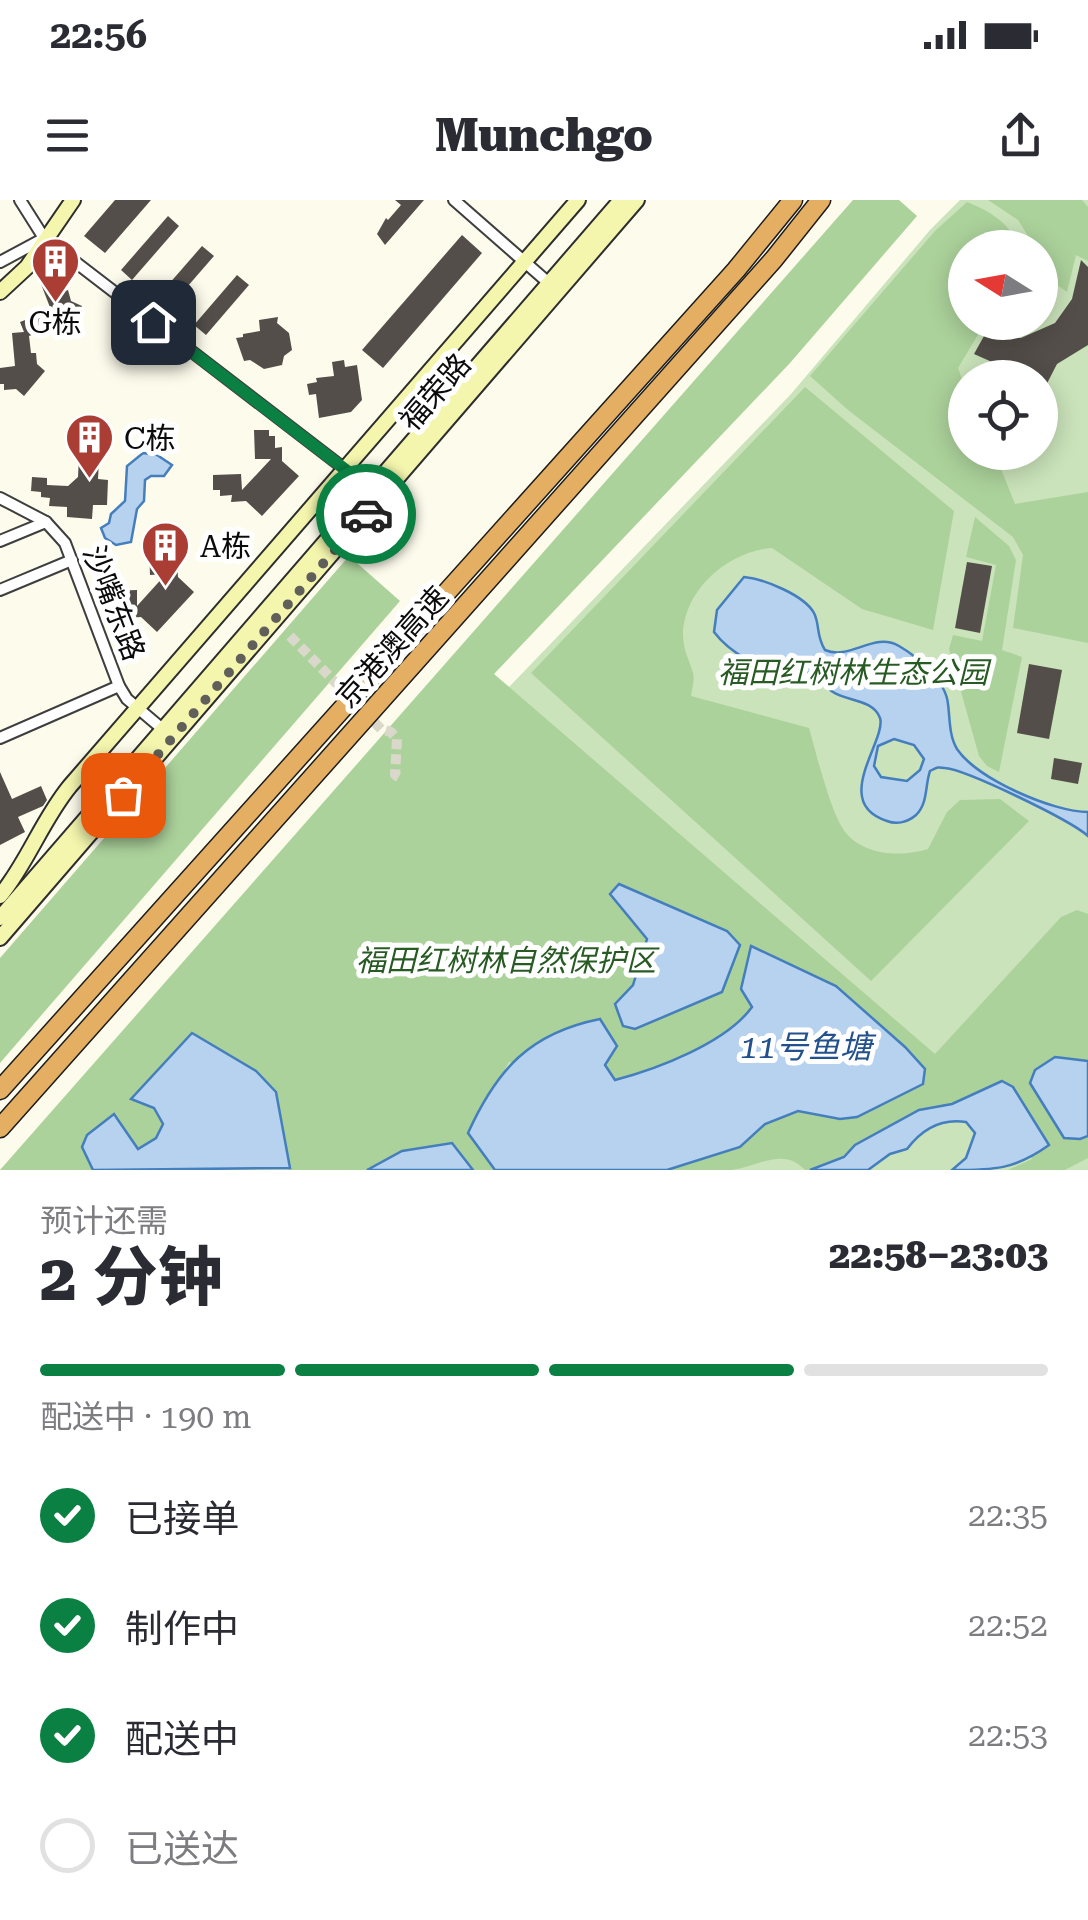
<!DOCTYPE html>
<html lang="zh">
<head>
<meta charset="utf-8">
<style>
	body { margin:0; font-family:"Roboto Serif","Noto Sans SC",serif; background:#f2f2f3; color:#2b2b33; height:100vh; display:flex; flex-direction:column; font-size:38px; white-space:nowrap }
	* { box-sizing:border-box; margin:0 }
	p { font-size:32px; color:#7c7c81 }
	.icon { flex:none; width:55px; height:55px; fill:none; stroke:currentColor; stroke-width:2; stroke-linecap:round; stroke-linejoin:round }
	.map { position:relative; height:970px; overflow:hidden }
	.side { display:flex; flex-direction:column; background:#fff; flex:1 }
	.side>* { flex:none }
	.needle { width:65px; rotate:281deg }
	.fabs { position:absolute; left:948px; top:30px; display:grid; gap:20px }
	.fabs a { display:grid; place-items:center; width:110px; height:110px; border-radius:50%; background:#fff; box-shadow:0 5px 25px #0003; font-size:50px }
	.pin { position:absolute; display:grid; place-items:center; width:85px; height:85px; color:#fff; margin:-42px; border-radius:20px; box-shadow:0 5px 15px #0006 }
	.courier { position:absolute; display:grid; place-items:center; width:100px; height:100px; margin:-50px; border:8px solid #0b8043; border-radius:50%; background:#fff; color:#222; box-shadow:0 2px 12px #0007 }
	.head em { font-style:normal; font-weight:800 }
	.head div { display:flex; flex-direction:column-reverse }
	.head { display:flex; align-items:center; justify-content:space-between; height:170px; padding:0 40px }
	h1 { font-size:65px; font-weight:800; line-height:75px }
	.bar { display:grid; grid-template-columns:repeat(4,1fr); gap:15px 10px; align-content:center; height:120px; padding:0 40px }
	.bar i { height:12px; border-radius:8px; background:#e1e1e2 }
	.bar .selected { background:#0b8043 }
	.bar p { grid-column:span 4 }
	ol { padding:0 40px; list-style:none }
	li { display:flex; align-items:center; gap:30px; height:110px }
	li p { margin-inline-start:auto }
	li .icon { padding:10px; border-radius:50%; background:#0b8043; color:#fff; stroke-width:4 }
	li:last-child { color:#7c7c81 }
	li i { width:55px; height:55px; border:5px solid #e1e1e2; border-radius:50% }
	.status { display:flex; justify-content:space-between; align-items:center; height:70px; padding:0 50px; background:#fff; direction:ltr }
	.status svg { height:28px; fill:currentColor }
	header { display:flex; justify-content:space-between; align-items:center; height:130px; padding:0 40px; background:#fff; font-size:45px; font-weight:800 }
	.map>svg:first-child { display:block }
</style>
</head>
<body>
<div class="status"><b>22:56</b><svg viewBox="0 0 49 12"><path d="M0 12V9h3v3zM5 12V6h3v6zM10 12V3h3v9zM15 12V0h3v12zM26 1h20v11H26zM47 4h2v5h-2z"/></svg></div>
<header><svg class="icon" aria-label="menu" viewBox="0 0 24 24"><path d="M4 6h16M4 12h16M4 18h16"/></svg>Munchgo<svg class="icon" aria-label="share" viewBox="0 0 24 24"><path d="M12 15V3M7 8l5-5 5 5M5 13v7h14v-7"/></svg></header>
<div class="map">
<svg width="1088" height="970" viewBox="0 0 1088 970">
	<rect width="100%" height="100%" fill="#fdfcec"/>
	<!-- green -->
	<path fill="#cae3ba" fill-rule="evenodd" d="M960 0H1088V970H0L493 474 509 487 791 194 930 30ZM965 48H1040V122H965ZM965 178H1040V252H965Z"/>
	<!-- forest -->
	<g fill="#acd29b" fill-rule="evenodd">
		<path d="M853 0H899L917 16 790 163 494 474 935 854 1061 717 1077 710 1088 714V861L1054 857 1080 939 1088 936V958L1065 970H1008L1032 959 1002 881 952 904 919 910 855 945 844 957 810 970H805C783 946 758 967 731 970 710 970 688 970 667 970L740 947 765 924 798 911 840 919 925 869 905 847 836 786 752 747 741 789 753 807C725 844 658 868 615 880L605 865 509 862 468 932 495 970H473L452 943 402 951 367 970H287L290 968 276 892 131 899 154 908 163 924 156 938 138 950 114 915 82 947 93 970H0ZM611 694 722 792 615 804 633 785 648 739Z"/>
		<polygon points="988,0 1082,0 1088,7 1088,61 1076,55 1067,92 1040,73 1040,48 1035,47 1018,20"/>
		<path d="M967 2C990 11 1011 24 1019 47L965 48V122L985 123 958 168 965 188V252L1000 253 1001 269 1015 304 1088 292V443L1013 428 1023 355 1013 337 848 210 810 176 935 31Z"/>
		<path d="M805 187 954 311 933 430 862 409 772 348C729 351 684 389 683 435 683 450 689 459 693 473 695 480 692 489 691 496L809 528C816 552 831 615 846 633 865 656 902 657 928 649L947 612 960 600 1000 599 1029 621 871 781 531 473Z"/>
		<polygon points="975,317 1009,346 1016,360 1002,450 1022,457 999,572 987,566 979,556 949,449 953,435 982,441 996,365 966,357"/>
		<polygon points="349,356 400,401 0,863 0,758"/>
	</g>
	<!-- water -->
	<g fill="#b6d2ef" stroke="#457ebd" stroke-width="2.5" fill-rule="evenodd">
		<polygon points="143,253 157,255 172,265 164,276 151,276 145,280 144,301 137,309 131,342 116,345 105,338 101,328 109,323 111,314 125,301 127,266"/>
		<path d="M744 377C764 379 804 395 814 413 820 425 816 436 825 450 850 461 874 431 899 446 918 457 946 481 948 504 950 519 949 536 957 549 977 579 1053 612 1088 612V636C1070 620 967 570 945 568 937 567 938 567 930 571 925 585 928 604 916 615 908 622 897 625 887 621 830 603 887 540 880 518 873 499 846 501 833 492 826 488 825 480 819 474 807 471 797 474 786 472 759 469 730 453 714 432L717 410ZM894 539 914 545 924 559 920 570 907 581 881 577 874 566 878 546Z"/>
		<polygon points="619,684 727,731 740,745 722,792 635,829 623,826 615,804 633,785 647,739 610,694"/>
		<path d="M751 746 836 786 905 847 925 869 923 884 857 917 840 919 798 911 765 924 740 947 667 970H495L468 933C497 869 530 833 600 819L617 846 605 865 615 880C657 869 726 843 752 807L741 789Z"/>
		<polygon points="192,833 256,871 276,892 290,968 93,970 82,947 87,935 114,914 138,949 156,938 163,924 154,908 131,899"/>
		<polygon points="1055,857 1088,861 1088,936 1080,939 1064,938 1030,883 1035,870"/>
		<path d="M1002 881 1013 887 1049 945C1014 970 994 970 952 970L966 958 975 933 966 922C941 918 922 929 907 949L890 954 868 970H810L844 957 855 945 919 910 952 904Z"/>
		<polygon points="452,943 473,970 367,970 402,951"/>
	</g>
	<!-- building -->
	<g fill="#534e49">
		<polygon points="115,0 151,0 105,53 84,36"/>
		<polygon points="395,0 424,0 385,45 377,34 386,18 388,20 401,5"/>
		<polygon points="168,16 179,26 132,80 121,70"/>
		<polygon points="462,35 482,53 383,168 362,150"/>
		<polygon points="202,46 214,56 167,110 155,100"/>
		<polygon points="1081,60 1088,67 1088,145 1057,164 1040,197 1040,178 1009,178 1001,166 974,154 989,127 1009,137 1021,138 1055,123 1072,99"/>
		<polygon points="55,74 62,92 68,90 71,101 82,106 68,135 58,131 47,135 45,130 29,136 31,153 36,153 37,164 45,171 24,196 16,189 4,190 4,184 0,184 0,168 15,166 12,133 24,132 20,122 51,110 41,84 46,83 44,78"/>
		<polygon points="237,75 249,85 206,135 194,125"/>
		<polygon points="278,117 277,123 289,133 292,150 284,156 282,165 264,169 250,160 244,161 236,138 243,137 243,134 260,131 259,120"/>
		<polygon points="344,160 345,167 357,165 362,200 351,212 319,218 316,194 309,195 307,184 317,182 316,178 334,176 332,162"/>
		<polygon points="254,230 269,230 269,236 275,236 275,248 282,247 282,261 299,276 262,316 246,301 231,302 232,295 220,296 220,290 213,290 213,275 241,274 242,290 271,259 255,259"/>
		<polygon points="73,240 86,241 86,251 92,252 91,261 99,261 98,279 108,280 107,305 93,305 92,319 67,317 67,307 49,306 50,298 41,297 41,292 31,291 32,277 47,278 47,285 68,286 78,277 79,256 72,256"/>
		<polygon points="149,346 164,346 164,352 170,352 171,364 177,363 178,377 194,392 157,432 141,417 127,418 127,411 115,412 115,406 109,406 108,391 137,390 137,406 166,374 150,375"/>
		<polygon points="967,362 992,366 980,433 955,428"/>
		<polygon points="1029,464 1062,470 1049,539 1017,533"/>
		<polygon points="1054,558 1082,563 1078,584 1051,579"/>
		<polygon points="0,572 12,599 41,586 47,600 43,606 18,617 25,632 0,645"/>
	</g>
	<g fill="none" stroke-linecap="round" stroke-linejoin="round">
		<!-- street-tunnel -->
		<polyline stroke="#d9d8ca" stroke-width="10" stroke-dasharray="10 5" stroke-linecap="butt" points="290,436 381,529 391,532 397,539 395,575 402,579"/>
		<defs>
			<g id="street">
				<polyline points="20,0 44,38 376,293"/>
				<polyline points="454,0 551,85"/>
				<polyline points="0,62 43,39"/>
				<polyline points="0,298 46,322 65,343 119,486 127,499 166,532"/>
				<polyline points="0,341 46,322"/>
				<polyline points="0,390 72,360"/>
				<polyline points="0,538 119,486"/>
			</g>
			<g id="secondary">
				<polyline points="0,92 27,67 73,0"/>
				<path d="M0 696C28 662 42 620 70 586L578 0"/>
				<polyline points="0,718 621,0"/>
				<polyline points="0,738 637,0"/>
			</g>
			<g id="highway">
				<polyline points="0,890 736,70 793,0"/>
				<polyline points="0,928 774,59 821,0"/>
			</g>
		</defs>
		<!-- street casing -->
		<use href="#street" stroke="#3e3e3e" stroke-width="14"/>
		<!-- secondary casing -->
		<use href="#secondary" stroke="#2d2d2d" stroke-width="18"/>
		<!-- highway casing -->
		<use href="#highway" stroke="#1c1c1c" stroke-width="21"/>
		<!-- street -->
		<use href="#street" stroke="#fff" stroke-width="10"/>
		<!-- secondary -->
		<use href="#secondary" stroke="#f4f6ae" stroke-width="14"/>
		<!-- highway -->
		<use href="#highway" stroke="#e4af63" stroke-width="18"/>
	</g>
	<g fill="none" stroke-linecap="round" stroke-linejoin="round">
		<!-- done -->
		<polyline stroke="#605f5a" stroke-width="10" stroke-dasharray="0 18" points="123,595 366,314"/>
		<!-- route -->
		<polyline stroke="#0b8043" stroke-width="12" points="153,122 381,297 366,314"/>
	</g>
	<!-- icons -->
	<defs>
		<symbol id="building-pin" viewBox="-11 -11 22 30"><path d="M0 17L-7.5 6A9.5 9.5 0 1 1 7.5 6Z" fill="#ab3e34" stroke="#fff"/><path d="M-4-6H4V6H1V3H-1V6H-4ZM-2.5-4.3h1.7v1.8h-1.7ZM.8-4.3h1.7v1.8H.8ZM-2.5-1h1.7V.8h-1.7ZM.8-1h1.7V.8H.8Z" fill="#fff"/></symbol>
	</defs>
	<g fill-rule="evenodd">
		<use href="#building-pin" x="28" y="34" width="55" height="75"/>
		<use href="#building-pin" x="62" y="210" width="55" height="75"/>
		<use href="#building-pin" x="138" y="318" width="55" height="75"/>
	</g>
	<g text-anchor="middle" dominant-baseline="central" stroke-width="10" stroke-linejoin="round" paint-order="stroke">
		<!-- poi labels -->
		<g font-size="30" fill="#0b0b0b" stroke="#fff" text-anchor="start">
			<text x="55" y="122" text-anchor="middle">G栋</text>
			<text x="124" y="238">C栋</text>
			<text x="200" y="346">A栋</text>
		</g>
		<!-- street labels -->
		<g font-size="30" fill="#0b0b0b" stroke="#fff">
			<text transform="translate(435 192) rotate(-49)">福荣路</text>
			<text transform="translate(114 403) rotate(69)">沙嘴东路</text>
			<text transform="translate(392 447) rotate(-48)">京港澳高速</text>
		</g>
		<!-- park labels -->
		<g font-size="30" font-style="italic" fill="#285b24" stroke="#fff">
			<text x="853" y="472">福田红树林生态公园</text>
			<text x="506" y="760">福田红树林自然保护区</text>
		</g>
		<!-- water labels -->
		<g font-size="32" font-style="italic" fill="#23518e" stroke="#fff">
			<text x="806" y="847">11号鱼塘</text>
		</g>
	</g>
</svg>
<div class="fabs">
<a><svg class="needle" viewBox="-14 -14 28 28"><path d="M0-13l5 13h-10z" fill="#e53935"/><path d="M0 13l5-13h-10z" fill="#7c7c81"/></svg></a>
<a><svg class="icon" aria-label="locate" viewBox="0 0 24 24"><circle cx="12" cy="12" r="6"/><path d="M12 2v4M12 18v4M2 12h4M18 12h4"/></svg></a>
</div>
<div class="pin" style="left:123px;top:595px;background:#ea580c"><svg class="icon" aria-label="bag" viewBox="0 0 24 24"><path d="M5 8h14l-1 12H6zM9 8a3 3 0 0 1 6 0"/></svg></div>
<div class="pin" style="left:153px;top:122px;background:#1f2937"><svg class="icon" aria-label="home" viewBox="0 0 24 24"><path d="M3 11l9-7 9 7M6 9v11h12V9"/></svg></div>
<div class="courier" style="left:366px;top:314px"><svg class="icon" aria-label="car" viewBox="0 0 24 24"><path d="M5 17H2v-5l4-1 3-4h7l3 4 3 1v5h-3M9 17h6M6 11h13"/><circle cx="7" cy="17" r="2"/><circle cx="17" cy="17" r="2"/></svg></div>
</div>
<section class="side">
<div class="head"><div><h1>2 分钟</h1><p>预计还需</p></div><em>22:58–23:03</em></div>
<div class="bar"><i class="selected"></i><i class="selected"></i><i class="selected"></i><i></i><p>配送中 · 190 m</p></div>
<ol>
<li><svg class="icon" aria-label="check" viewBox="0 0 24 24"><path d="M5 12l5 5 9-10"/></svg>已接单<p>22:35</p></li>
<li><svg class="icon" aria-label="check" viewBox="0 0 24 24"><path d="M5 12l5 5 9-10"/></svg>制作中<p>22:52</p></li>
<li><svg class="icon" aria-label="check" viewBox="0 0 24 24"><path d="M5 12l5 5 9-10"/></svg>配送中<p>22:53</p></li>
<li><i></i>已送达</li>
</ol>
</section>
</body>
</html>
